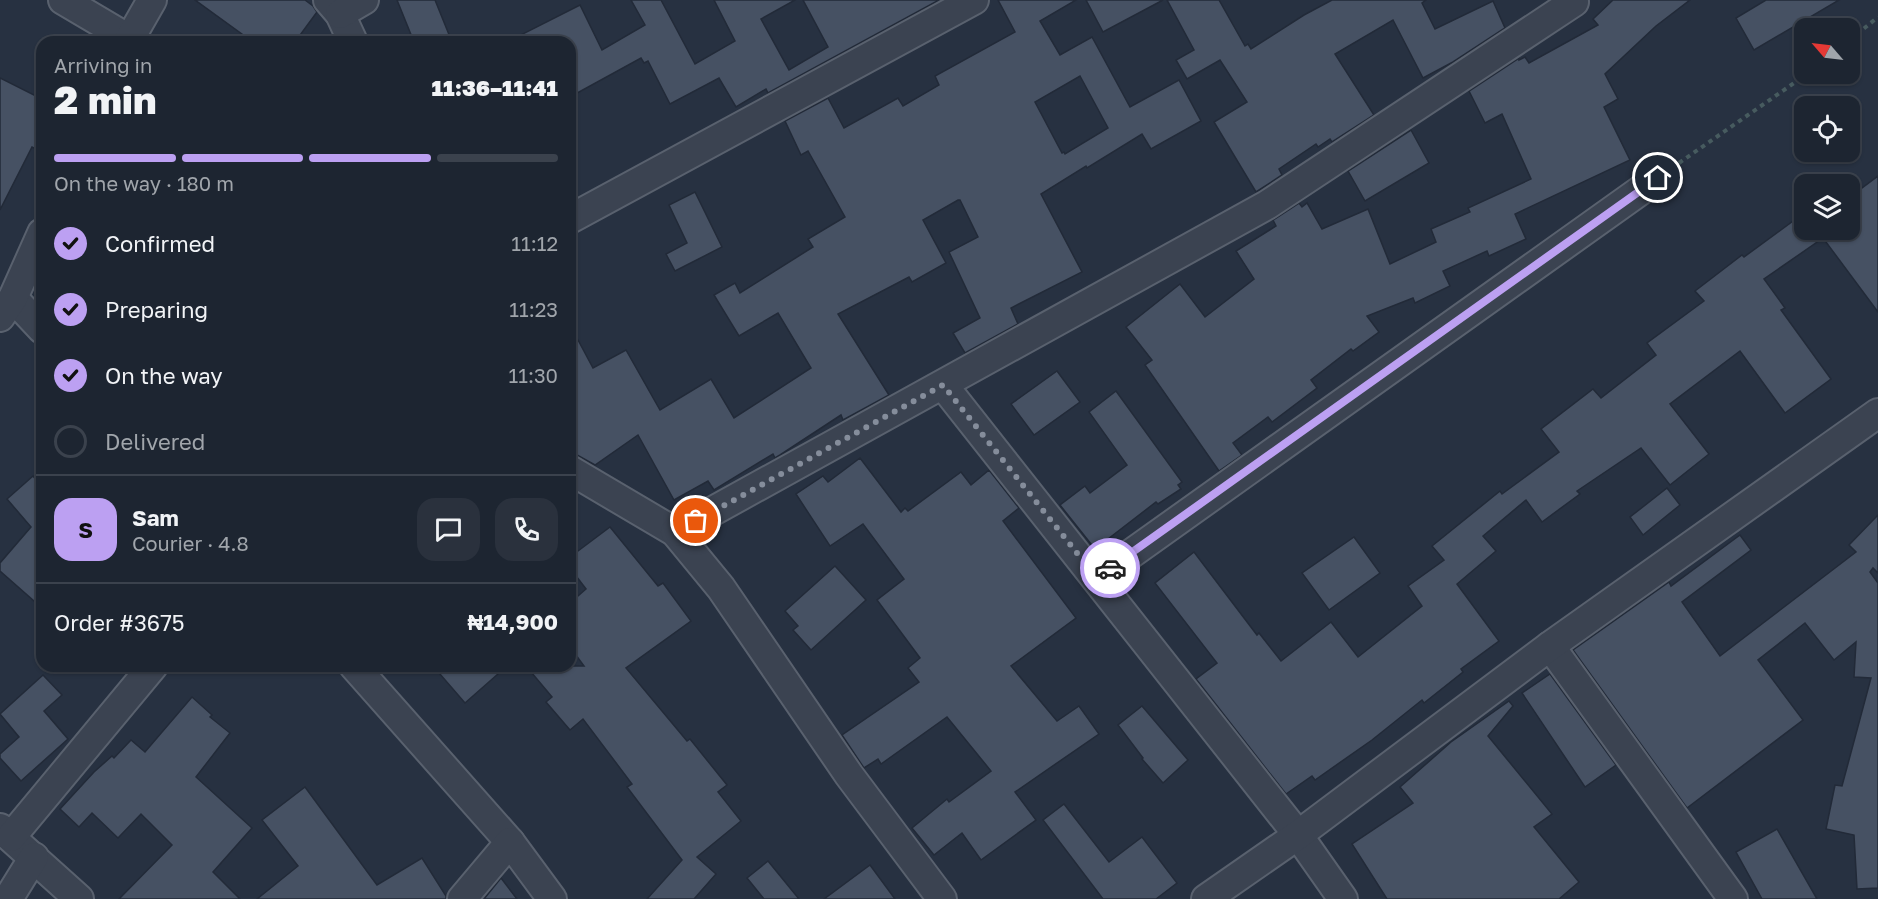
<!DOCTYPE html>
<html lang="en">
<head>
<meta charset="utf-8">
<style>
	body { margin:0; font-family:"Golos Text",sans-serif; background:#2a313d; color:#f1f3f6; height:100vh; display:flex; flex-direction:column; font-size:22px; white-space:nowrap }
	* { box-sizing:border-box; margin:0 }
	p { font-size:20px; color:#a0a5ab }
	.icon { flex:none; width:33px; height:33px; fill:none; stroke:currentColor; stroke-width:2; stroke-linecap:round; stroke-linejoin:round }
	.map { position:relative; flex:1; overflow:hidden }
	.side { position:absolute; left:36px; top:36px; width:540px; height:636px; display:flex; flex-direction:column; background:#1d2531; border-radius:18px; box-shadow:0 2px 4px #0004,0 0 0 2px #3b424d }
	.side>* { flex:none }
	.needle { width:39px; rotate:298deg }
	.tools { position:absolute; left:1794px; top:18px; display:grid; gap:12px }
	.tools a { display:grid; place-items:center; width:66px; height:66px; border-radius:12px; background:#1d2531; box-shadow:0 2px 4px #0004,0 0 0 2px #3b424d; font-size:30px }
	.pin { position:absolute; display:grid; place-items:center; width:51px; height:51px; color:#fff; margin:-26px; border:3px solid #fff; border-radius:50%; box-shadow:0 2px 6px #0007 }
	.courier { position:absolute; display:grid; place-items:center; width:60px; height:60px; margin:-30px; border:4px solid #bca0f2; border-radius:50%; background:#fff; color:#222; box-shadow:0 2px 8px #0007 }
	.summary em { font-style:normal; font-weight:800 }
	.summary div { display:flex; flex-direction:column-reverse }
	.summary { display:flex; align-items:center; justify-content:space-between; height:102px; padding:0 18px }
	h1 { font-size:39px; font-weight:800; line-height:45px }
	.bar { display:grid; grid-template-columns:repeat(4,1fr); gap:9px 6px; align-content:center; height:72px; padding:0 18px }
	.bar i { height:8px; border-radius:4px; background:#3b424d }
	.bar .active { background:#bca0f2 }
	.bar p { grid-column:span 4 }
	.line { display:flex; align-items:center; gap:15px; padding:0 18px; border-top:2px solid #3b424d }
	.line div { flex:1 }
	.round { display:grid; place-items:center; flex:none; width:63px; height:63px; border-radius:18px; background:#2a313d }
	ol { padding:0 18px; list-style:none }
	li { display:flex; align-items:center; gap:18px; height:66px }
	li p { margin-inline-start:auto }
	li .icon { padding:6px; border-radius:50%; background:#bca0f2; color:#111; stroke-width:4 }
	li:last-child { color:#a0a5ab }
	li i { width:33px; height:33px; border:3px solid #3b424d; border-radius:50% }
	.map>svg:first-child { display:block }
</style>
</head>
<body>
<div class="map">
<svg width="1878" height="899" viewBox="0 0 1878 899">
	<rect width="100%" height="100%" fill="#273141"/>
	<!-- building -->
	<g fill="#465163" stroke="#222a38" stroke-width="1.5" fill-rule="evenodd">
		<polygon points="195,0 305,0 313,6 317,12 295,42 253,42"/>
		<polygon points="397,0 435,0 452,42 414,42"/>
		<polygon points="631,0 661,0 695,64 735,41 714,0 795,0 761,19 789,70 828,47 803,0 939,0 768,93 766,89 736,107 719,78 670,104 648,61 644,63 641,58 570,97 570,42 507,42 580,5 602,50 645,25"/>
		<path d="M998 0H1076L1040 21 1060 55 1092 37 1130 107 1179 80 1201 121 1151 149 1142 134 1087 168 1086 166 1041 194 1082 272 1011 308 1018 324 965 353 953 333 980 318 949 252 978 237 960 200H958L923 220 946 263 912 282 909 277 838 314 889 395 843 420 841 415 780 455 775 458 773 454 714 490 708 481 674 500 638 435 595 465 577 455 570 445V325L593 368 626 350 660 410 711 379 734 418 811 368 778 313 739 336 714 295 735 283 740 293 813 247 808 239 845 217 808 151 801 155 785 121 828 98 844 128 898 98 903 106 939 85 935 76 1015 32ZM1080 76 1108 128 1065 154 1064 152 1062 153 1035 102Z"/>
		<polygon points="1086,0 1163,0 1103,32"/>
		<polygon points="1167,0 1219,0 1245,46 1248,44 1251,49 1304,15 1332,0 1426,0 1422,3 1435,29 1493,1 1505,28 1453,62 1423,78 1393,20 1335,54 1374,115 1332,142 1330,139 1318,147 1316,144 1279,169 1282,175 1256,192 1214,122 1247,102 1220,60 1187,79 1176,60 1194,50"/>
		<polygon points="1613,0 1690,0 1656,26 1605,74 1618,99 1604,107 1630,160 1515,214 1526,239 1489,256 1487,251 1443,271 1450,286 1415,303 1413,298 1367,316 1379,332 1353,351 1351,349 1311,380 1317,388 1272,422 1268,417 1233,443 1242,455 1219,471 1145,365 1152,360 1126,327 1180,284 1205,317 1254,279 1236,251 1276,226 1273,220 1299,203 1302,207 1307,203 1322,229 1368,209 1390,264 1436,242 1431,229 1470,212 1468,208 1531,179 1502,114 1485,123 1469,91 1519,58 1519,60 1525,57 1529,63 1598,25 1593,19"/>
		<polygon points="1766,0 1839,0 1754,50 1736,18"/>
		<polygon points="0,78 42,99 42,152 32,147 0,210"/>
		<polygon points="1411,130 1429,163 1365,201 1348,171"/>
		<polygon points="1878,176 1878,312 1823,238 1764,279 1785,308 1781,310 1831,379 1785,413 1740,351 1670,404 1709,454 1670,485 1641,448 1577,491 1580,494 1542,522 1526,500 1483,536 1496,551 1457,584 1499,641 1461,669 1463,672 1424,703 1422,700 1372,740 1315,780 1312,776 1286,794 1196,679 1217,663 1155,583 1194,552 1257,635 1259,633 1281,661 1331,622 1358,657 1422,606 1408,586 1444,560 1432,546 1500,491 1502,494 1559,452 1541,429 1593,389 1601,398 1656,355 1647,343 1704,301 1695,291 1742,255 1744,257 1804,213 1804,230 1850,230 1850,197"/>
		<polygon points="695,192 722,247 675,271 666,254 687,243 669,205"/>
		<polygon points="1057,371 1080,402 1034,435 1011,404"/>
		<polygon points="1116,391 1182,482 1178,485 1181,489 1158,504 1156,502 1095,549 1060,505 1085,486 1090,493 1127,465 1089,412"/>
		<polygon points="860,458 901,512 905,508 908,511 961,472 971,485 989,470 1019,508 1003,521 1076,618 1011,666 1057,721 1079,706 1099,734 1015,792 1036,820 981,860 962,833 934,855 912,828 947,799 949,802 991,771 947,717 881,764 878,759 864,768 842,735 919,682 908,668 920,658 877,600 904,579 863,524 830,546 796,494 823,476 828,482"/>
		<polygon points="33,476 42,487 42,608 0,571 0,563 31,527 7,499"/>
		<polygon points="1667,488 1680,505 1643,535 1630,517"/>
		<polygon points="1878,515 1878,573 1873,568 1870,572 1878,583 1878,888 1857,889 1854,835 1826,829 1835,785 1842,786 1871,678 1854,677 1856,642 1834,660 1805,623 1758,660 1803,720 1687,808 1573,650 1669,582 1671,586 1740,535 1751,550 1682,602 1720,656 1856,552 1849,545"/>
		<polygon points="610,527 658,586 663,583 691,621 626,668 687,741 690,739 727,785 718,792 741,821 697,857 716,874 694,899 647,899 682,860 627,787 632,784 583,719 570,730 546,702 552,697 526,666 584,666 570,647 570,603 586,589 570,568 570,557"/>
		<polygon points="1354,537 1380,573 1329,610 1302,573"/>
		<polygon points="835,566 866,600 811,650 793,630 798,626 785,611"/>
		<polygon points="433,666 507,666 465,703"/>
		<polygon points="1550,674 1616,765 1585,787 1522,693"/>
		<polygon points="43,675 62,695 44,711 68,739 21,781 0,758 0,754 19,737 0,714"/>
		<polygon points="192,697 212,715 210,717 230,733 196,777 252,828 213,872 240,899 119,899 172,845 141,814 118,838 92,813 79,827 60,809 94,772 112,756 114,758 131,740 145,752"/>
		<polygon points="1509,701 1513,706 1488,736 1552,814 1534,827 1579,882 1559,899 1387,899 1352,844 1413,803 1400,787 1451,742"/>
		<polygon points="1142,706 1188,760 1163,783 1142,759 1143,758 1118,725"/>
		<polygon points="305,787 377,885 422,858 446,896 446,899 257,899 298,866 262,820"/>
		<polygon points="1064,804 1109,862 1142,837 1177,883 1156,899 1103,899 1043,820"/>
		<polygon points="1777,829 1817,899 1762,899 1736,852"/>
		<polygon points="768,861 799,899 764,899 747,878"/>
		<polygon points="870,865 895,899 824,899"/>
		<polygon points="501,878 517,899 484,899"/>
	</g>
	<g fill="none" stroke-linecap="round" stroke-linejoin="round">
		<defs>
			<g id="minor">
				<polyline points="63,0 129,39"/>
				<polyline points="328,0 340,14 353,42"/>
				<polyline points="340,14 364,0"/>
				<polyline points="128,42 152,0"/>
				<polyline points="570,219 974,0"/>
				<polyline points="13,298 42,329"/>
				<polyline points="0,317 13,298 42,233"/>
				<polyline points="943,385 1298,835 1343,899"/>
				<polyline points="570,470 675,532 721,588 849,775 942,899"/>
				<polyline points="675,532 1267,205 1574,2"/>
				<polyline points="1097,578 1658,178"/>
				<polyline points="1550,646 1733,899"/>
				<polyline points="354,666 510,842"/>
				<polyline points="0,828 79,899"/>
				<polyline points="11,837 153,666"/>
				<polyline points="8,899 34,857"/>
				<polyline points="462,899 510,842 552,899"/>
				<polyline points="1206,899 1298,835 1550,646 1878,413"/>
			</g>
		</defs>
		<!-- minor casing -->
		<use href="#minor" stroke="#59616e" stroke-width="32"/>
		<!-- path -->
		<g stroke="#475b5f" stroke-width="4" stroke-dasharray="4.5 4.5" stroke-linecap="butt">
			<polyline points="1850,40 1878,17"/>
			<polyline points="1679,163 1807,74"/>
		</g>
		<!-- minor -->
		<use href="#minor" stroke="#3b4351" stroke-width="28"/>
	</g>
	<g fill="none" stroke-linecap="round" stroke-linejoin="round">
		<!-- done -->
		<polyline stroke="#858d9b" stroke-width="6" stroke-dasharray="0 10.8" points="696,521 943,385 1097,578 1110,568"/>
		<!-- route -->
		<polyline stroke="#bca0f2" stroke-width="8" points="1110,568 1658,178"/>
	</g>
</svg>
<div class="tools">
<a><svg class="needle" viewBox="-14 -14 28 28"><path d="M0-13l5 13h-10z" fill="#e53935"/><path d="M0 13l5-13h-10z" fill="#a0a5ab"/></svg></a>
<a><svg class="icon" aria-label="locate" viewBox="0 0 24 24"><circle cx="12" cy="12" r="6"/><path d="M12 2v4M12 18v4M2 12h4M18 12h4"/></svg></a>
<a><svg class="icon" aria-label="layers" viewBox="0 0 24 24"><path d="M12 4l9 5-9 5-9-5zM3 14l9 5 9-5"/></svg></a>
</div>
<div class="pin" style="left:696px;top:521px;background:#ea580c"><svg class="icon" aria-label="bag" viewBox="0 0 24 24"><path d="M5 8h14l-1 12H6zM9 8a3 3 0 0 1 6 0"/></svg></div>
<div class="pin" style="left:1658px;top:178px;background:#1f2937"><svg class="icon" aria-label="home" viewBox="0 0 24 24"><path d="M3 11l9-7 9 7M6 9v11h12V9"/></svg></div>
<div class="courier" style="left:1110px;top:568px"><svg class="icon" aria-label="car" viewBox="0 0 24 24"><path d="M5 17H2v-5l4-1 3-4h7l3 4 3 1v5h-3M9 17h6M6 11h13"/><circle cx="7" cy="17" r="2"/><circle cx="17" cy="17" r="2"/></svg></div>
<section class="side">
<div class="summary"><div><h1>2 min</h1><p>Arriving in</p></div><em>11:36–11:41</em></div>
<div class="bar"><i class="active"></i><i class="active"></i><i class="active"></i><i></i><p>On the way · 180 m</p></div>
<ol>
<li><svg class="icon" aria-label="check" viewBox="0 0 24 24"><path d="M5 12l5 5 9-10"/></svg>Confirmed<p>11:12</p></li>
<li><svg class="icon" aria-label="check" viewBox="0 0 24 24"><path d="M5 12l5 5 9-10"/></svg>Preparing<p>11:23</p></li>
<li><svg class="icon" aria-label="check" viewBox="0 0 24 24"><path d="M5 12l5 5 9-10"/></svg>On the way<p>11:30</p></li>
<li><i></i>Delivered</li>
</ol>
<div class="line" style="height:108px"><b class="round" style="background:#bca0f2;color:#111">S</b><div><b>Sam</b><p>Courier · 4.8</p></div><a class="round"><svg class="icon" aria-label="chat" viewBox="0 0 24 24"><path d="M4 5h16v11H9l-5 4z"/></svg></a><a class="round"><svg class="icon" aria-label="phone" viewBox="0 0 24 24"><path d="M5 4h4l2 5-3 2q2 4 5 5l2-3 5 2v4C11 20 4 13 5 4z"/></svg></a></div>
<div class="line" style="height:78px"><div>Order #3675</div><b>₦14,900</b></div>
</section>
</div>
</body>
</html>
